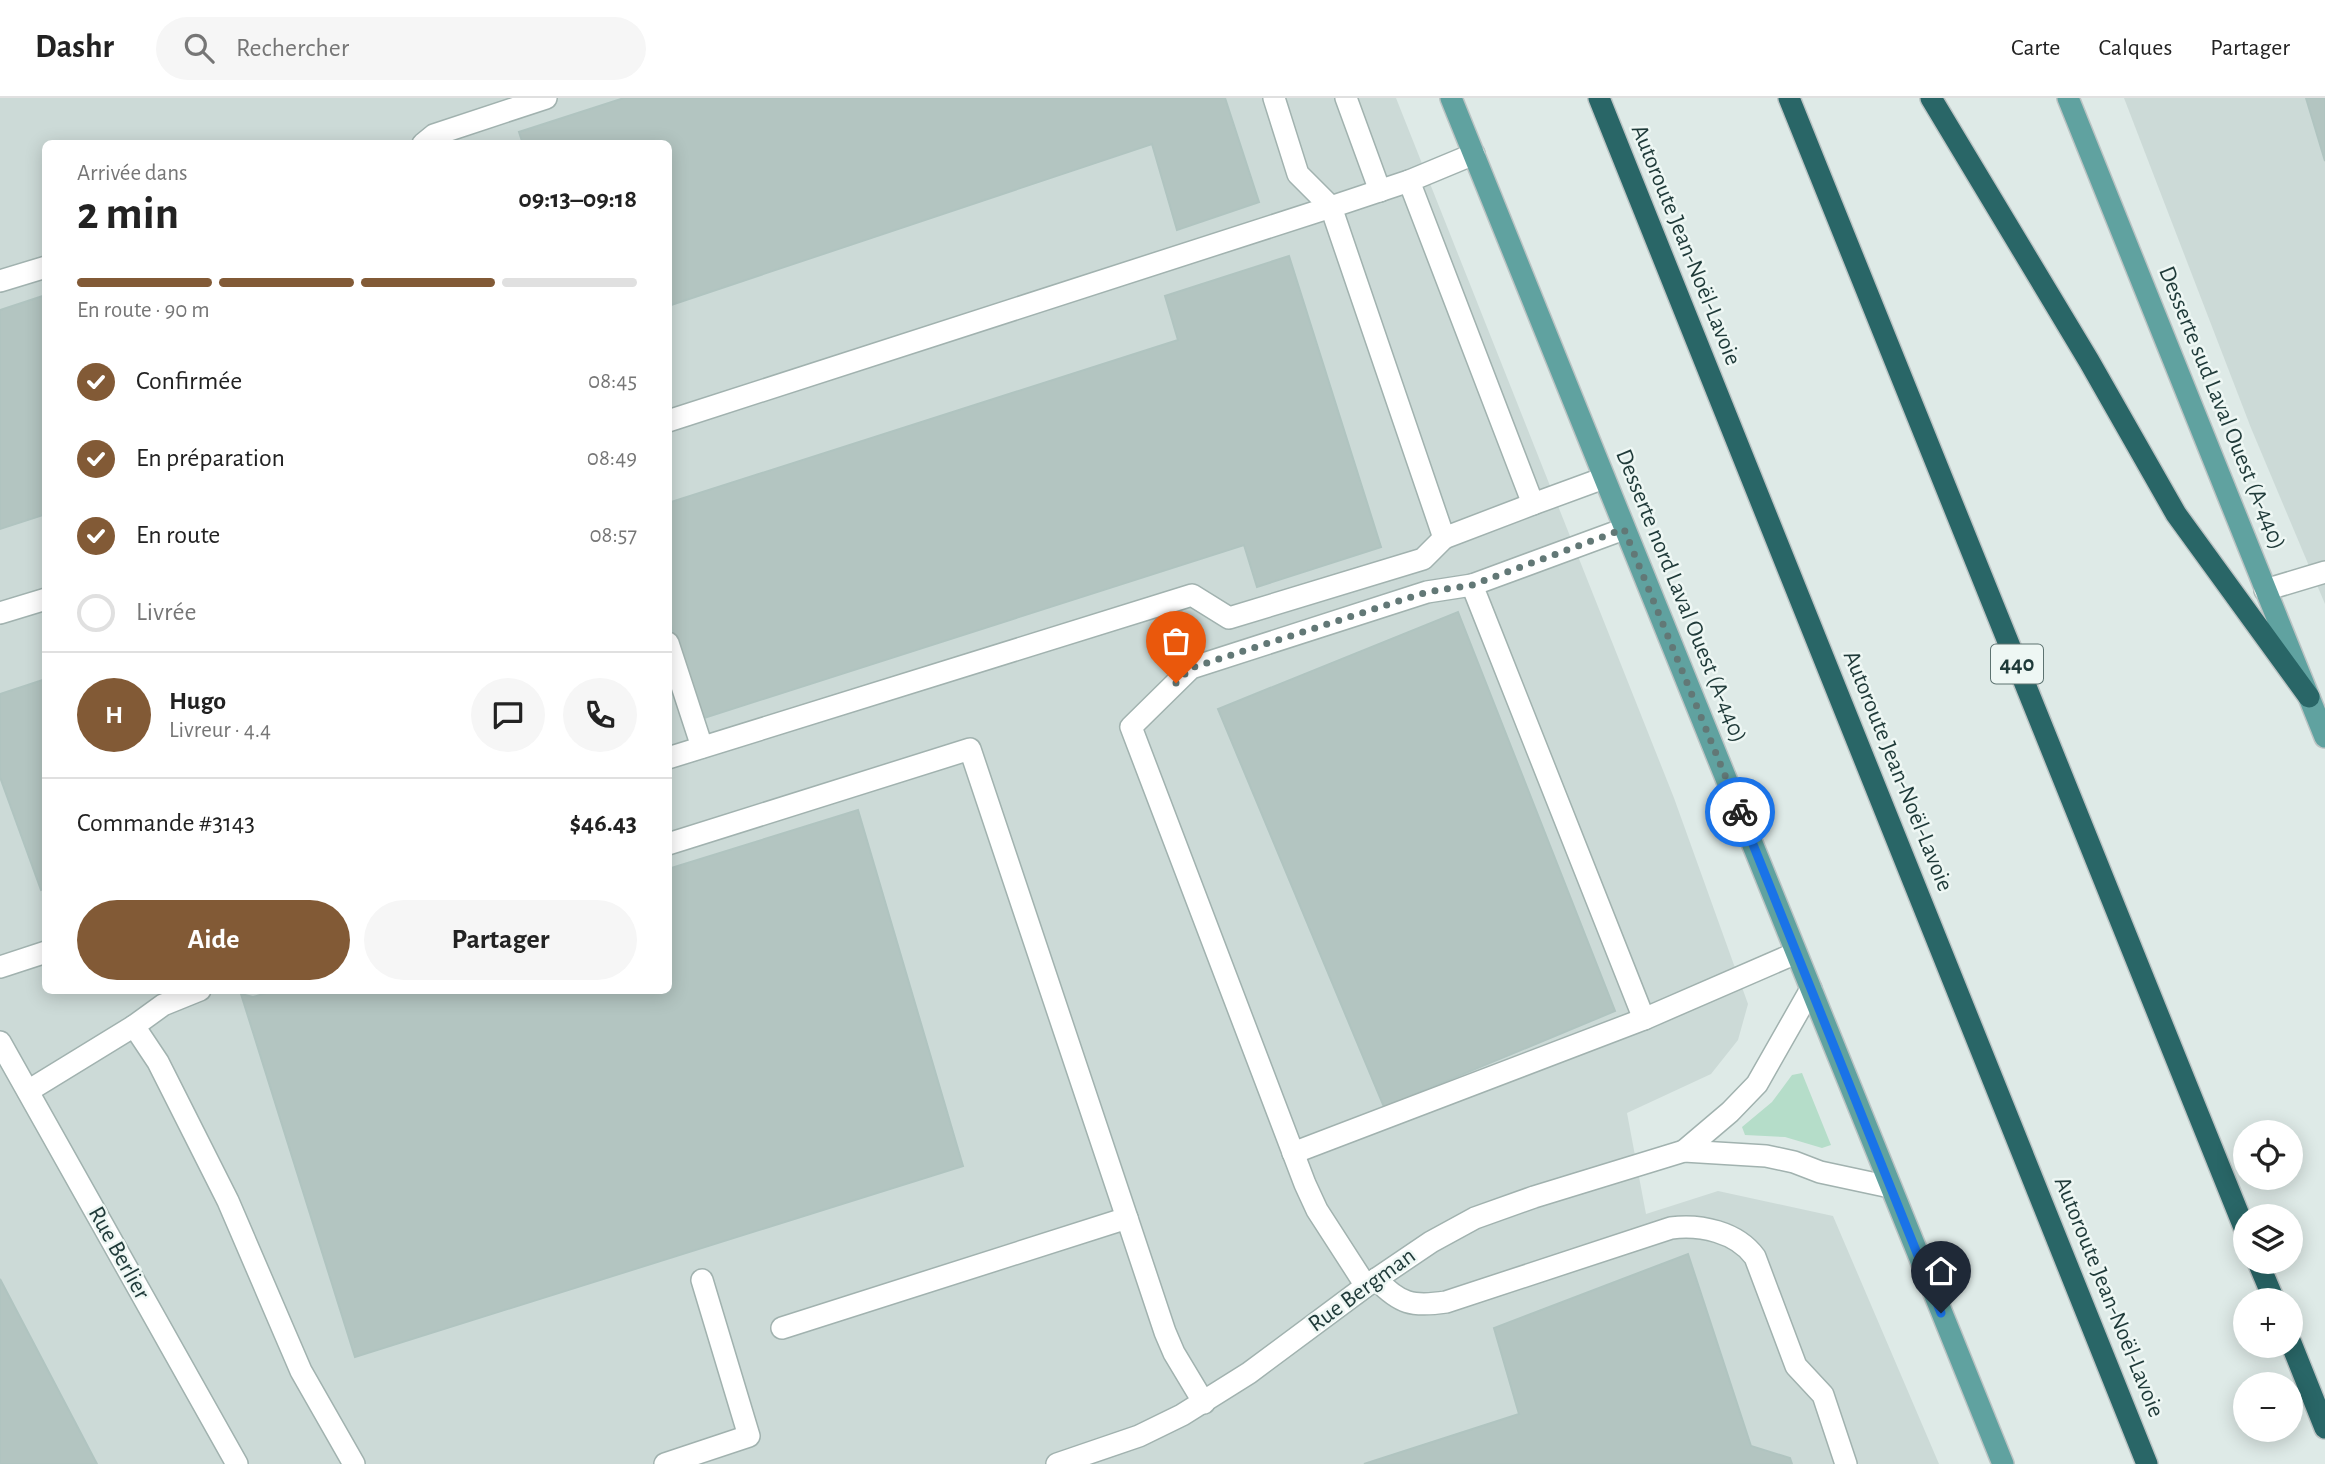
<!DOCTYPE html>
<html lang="fr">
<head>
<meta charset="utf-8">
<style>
	body { margin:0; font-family:"Alegreya Sans",sans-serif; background:#f6f6f6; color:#222; height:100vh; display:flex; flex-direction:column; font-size:26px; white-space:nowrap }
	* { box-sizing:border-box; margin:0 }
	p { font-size:23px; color:#767676 }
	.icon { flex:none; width:38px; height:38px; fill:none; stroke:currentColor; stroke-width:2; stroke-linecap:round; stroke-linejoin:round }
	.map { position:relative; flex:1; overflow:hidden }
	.panel { position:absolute; left:42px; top:42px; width:630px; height:854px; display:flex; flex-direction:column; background:#fff; border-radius:10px; box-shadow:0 4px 18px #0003 }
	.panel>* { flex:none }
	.controls { position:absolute; left:2233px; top:1022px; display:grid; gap:14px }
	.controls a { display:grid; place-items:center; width:70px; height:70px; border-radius:50%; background:#fff; box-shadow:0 4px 18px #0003; font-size:35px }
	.pin { position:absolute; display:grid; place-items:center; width:60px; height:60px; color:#fff; margin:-72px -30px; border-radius:50% 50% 50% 0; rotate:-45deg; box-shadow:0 0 7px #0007 }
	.pin .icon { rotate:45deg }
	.courier { position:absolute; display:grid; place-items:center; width:70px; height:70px; margin:-35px; border:5px solid #1a73e8; border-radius:50%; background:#fff; color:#222; box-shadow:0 2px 9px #0007 }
	.head em { font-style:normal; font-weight:700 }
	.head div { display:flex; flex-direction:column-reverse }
	.head { display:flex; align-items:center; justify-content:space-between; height:119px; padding:0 35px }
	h1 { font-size:46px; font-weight:700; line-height:52px }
	.bar { display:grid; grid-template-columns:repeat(4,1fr); gap:10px 7px; align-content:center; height:84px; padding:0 35px }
	.bar i { height:9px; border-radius:5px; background:#e0e0e0 }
	.bar .selected { background:#825a36 }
	.bar p { grid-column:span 4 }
	.line { display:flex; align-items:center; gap:18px; padding:0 35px; border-top:2px solid #e0e0e0 }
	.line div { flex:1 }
	.round { display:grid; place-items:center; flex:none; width:74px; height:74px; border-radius:37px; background:#f6f6f6 }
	ol { padding:0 35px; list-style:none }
	li { display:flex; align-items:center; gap:21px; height:77px }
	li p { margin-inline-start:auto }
	li .icon { padding:7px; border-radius:50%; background:#825a36; color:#fff; stroke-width:4 }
	li:last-child { color:#767676 }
	li i { width:38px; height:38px; border:4px solid #e0e0e0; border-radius:50% }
	.cta { display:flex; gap:14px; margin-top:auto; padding:14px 35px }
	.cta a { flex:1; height:80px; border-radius:42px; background:#825a36; color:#fff; font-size:28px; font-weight:700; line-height:80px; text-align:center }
	.cta a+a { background:#f6f6f6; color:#222 }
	header { display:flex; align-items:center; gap:42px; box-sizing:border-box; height:98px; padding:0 35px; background:#fff; border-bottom:2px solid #e0e0e0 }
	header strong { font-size:33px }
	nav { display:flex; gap:38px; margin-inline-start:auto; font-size:24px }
	.search { width:490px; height:63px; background:#f6f6f6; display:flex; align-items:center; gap:18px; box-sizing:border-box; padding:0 24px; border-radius:38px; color:#767676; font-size:26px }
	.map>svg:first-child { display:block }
</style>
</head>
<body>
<header>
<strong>Dashr</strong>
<div class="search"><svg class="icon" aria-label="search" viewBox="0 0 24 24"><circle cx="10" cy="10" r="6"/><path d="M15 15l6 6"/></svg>Rechercher</div>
<nav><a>Carte</a><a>Calques</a><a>Partager</a></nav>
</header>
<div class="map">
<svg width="2325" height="1366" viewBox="0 0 2325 1366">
	<rect width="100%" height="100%" fill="#deeae7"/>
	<!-- built -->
	<g fill="#ccdad7" fill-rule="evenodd">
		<path d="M0 0H1396L1674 700 1748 906 1738 942 1711 976 1627 1015 1646 1116 1718 1093 1833 1118 1939 1366H0ZM46 46H668V892H46Z"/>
		<polygon points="2124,0 2325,0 2325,506 2251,330"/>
	</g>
	<!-- green -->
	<polygon fill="#b5ddc9" points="1802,975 1831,1047 1822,1050 1785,1039 1745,1037 1742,1029 1772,1004 1792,977"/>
	<!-- building -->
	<g fill="#b3c5c1" stroke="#b0c4c0" stroke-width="2">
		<polygon points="624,0 1225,0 1259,104 1177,132 1152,46 668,208 668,46 523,46 519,34"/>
		<polygon points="2306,0 2325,0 2325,63"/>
		<polygon points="1289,158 1381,449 1257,489 1244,447 701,621 668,517 668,405 1178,242 1165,198"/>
		<polygon points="46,197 46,416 0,431 0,212"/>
		<polygon points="1458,514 1615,913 1384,1009 1218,611"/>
		<polygon points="46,581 46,790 41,792 0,679 0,596"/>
		<polygon points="858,712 963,1068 355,1259 241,896 253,899 276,892 668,892 668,771"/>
		<polygon points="1688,1156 1751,1348 1790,1360 1792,1366 1364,1366 1519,1316 1494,1230"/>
		<polygon points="0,1181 97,1366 0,1366"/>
	</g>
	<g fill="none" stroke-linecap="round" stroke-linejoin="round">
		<defs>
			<g id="minor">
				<polyline points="1346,0 1380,93"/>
				<polyline points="423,46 434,37 546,0"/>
				<polyline points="1474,56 1409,83 1533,406 1604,380"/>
				<polyline points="1409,83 1331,109 1444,440 1533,406"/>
				<polyline points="0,183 46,169"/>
				<polyline points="668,323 1331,109 1298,76 1274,0"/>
				<polyline points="1624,431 1472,487 1644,921 1796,855"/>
				<polyline points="2265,492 2325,474"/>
				<polyline points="0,515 46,501"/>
				<polyline points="668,545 702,649"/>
				<polyline points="668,660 1192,497 1229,520 1423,461 1444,440"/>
				<polyline points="668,746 970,651 1127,1120"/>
				<polyline points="0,869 46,854"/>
				<polyline points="134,928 163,907 200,892"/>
				<polyline points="0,944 237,1366"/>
				<polyline points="28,993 134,928 158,964 228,1103 301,1273 354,1366"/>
				<polyline points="1684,1053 1730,1014 1757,986 1811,891"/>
				<polyline points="1293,1055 1644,921"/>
				<path d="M1376 1181C1400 1206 1412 1209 1446 1204L1671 1130C1700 1126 1737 1134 1755 1159L1796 1268 1823 1297 1846 1366"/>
				<polyline points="1366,1188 1317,1112 1305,1086 1131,629 1191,570 1427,494 1472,487"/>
				<polyline points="782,1230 1127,1120 1165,1234 1174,1255 1204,1305"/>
				<polyline points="665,1366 749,1338 702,1182"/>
				<polyline points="1057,1366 1139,1338 1182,1317 1249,1275 1366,1188 1431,1144 1475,1120 1534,1099 1684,1053 1766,1058 1794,1064 1820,1074 1890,1089"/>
			</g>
			<g id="major">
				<polyline points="1451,0 2003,1366"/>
				<polyline points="2068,0 2325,639"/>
			</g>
			<g id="highway">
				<polyline points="1599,0 2147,1366"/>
				<polyline points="1789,0 2245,1132"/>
				<polyline points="1931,0 2089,263 2176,416 2309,599"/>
				<polyline points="2258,1164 2274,1202"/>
				<polyline points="2291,1245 2325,1330"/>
			</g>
		</defs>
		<!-- minor casing -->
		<use href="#minor" stroke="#a1b2af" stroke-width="24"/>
		<!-- major casing -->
		<use href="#major" stroke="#bcc4c4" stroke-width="24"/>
		<!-- highway casing -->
		<use href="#highway" stroke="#bcc4c4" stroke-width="24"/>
		<!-- minor -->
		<use href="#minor" stroke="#fff" stroke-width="21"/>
		<!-- major -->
		<use href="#major" stroke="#60a2a0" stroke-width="21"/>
		<!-- highway -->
		<use href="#highway" stroke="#296667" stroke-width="21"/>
	</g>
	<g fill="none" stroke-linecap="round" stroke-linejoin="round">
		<!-- done -->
		<polyline stroke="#627876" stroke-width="7" stroke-dasharray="0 12.6" points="1176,585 1191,570 1427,494 1472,487 1624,431 1740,714"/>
		<!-- route -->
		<polyline stroke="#1a73e8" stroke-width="9" points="1740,714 1941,1215"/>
	</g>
	<g text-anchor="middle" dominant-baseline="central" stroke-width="5" stroke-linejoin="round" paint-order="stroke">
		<!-- shield labels -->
		<rect fill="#eef7f4" stroke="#5d7371" stroke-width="2" x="1991" y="546.5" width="52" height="39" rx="5"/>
		<g font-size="23" font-weight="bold" fill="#1f3a39">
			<text x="2017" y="566">440</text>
		</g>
		<!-- street labels -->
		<g font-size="24" fill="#1f3a39" stroke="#eef7f4">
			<text transform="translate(1686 147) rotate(68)">Autoroute Jean-Noël-Lavoie</text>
			<text transform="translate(2222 310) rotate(68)">Desserte sud Laval Ouest (A-440)</text>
			<text transform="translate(1681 498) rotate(68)">Desserte nord Laval Ouest (A-440)</text>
			<text transform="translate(1898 673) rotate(68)">Autoroute Jean-Noël-Lavoie</text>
			<text transform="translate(119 1155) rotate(61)">Rue Berlier</text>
			<text transform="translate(1362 1192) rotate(-36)">Rue Bergman</text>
			<text transform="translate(2109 1199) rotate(68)">Autoroute Jean-Noël-Lavoie</text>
		</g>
	</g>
</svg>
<div class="controls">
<a><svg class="icon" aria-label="locate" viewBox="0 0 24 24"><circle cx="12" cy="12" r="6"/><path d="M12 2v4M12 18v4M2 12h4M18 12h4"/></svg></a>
<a><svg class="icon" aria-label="layers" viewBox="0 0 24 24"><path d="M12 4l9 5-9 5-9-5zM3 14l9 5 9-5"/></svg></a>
<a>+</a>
<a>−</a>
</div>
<div class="pin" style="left:1176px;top:585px;background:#ea580c"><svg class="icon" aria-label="bag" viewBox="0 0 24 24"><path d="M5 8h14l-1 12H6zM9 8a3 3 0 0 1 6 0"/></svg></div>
<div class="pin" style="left:1941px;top:1215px;background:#1f2937"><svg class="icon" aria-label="home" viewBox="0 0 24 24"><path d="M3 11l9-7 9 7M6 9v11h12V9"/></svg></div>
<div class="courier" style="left:1740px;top:714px"><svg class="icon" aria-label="bike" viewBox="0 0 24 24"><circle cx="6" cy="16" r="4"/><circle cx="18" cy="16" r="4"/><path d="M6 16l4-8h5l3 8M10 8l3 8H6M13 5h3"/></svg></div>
<section class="panel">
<div class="head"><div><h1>2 min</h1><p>Arrivée dans</p></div><em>09:13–09:18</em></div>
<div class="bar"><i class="selected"></i><i class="selected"></i><i class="selected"></i><i></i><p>En route · 90 m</p></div>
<ol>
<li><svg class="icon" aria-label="check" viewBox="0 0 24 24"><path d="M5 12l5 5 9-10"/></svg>Confirmée<p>08:45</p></li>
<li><svg class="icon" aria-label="check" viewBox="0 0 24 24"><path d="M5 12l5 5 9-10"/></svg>En préparation<p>08:49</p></li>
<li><svg class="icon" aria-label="check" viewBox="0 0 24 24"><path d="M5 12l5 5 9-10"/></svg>En route<p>08:57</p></li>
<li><i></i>Livrée</li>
</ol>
<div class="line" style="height:126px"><b class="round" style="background:#825a36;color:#fff">H</b><div><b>Hugo</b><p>Livreur · 4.4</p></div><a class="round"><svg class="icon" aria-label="chat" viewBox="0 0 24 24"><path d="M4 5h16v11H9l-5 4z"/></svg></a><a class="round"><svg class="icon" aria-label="phone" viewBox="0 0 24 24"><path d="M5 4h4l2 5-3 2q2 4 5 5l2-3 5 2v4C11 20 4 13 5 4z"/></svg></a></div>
<div class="line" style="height:91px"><div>Commande #3143</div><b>$46.43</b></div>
<div class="cta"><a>Aide</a><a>Partager</a></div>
</section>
</div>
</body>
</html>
